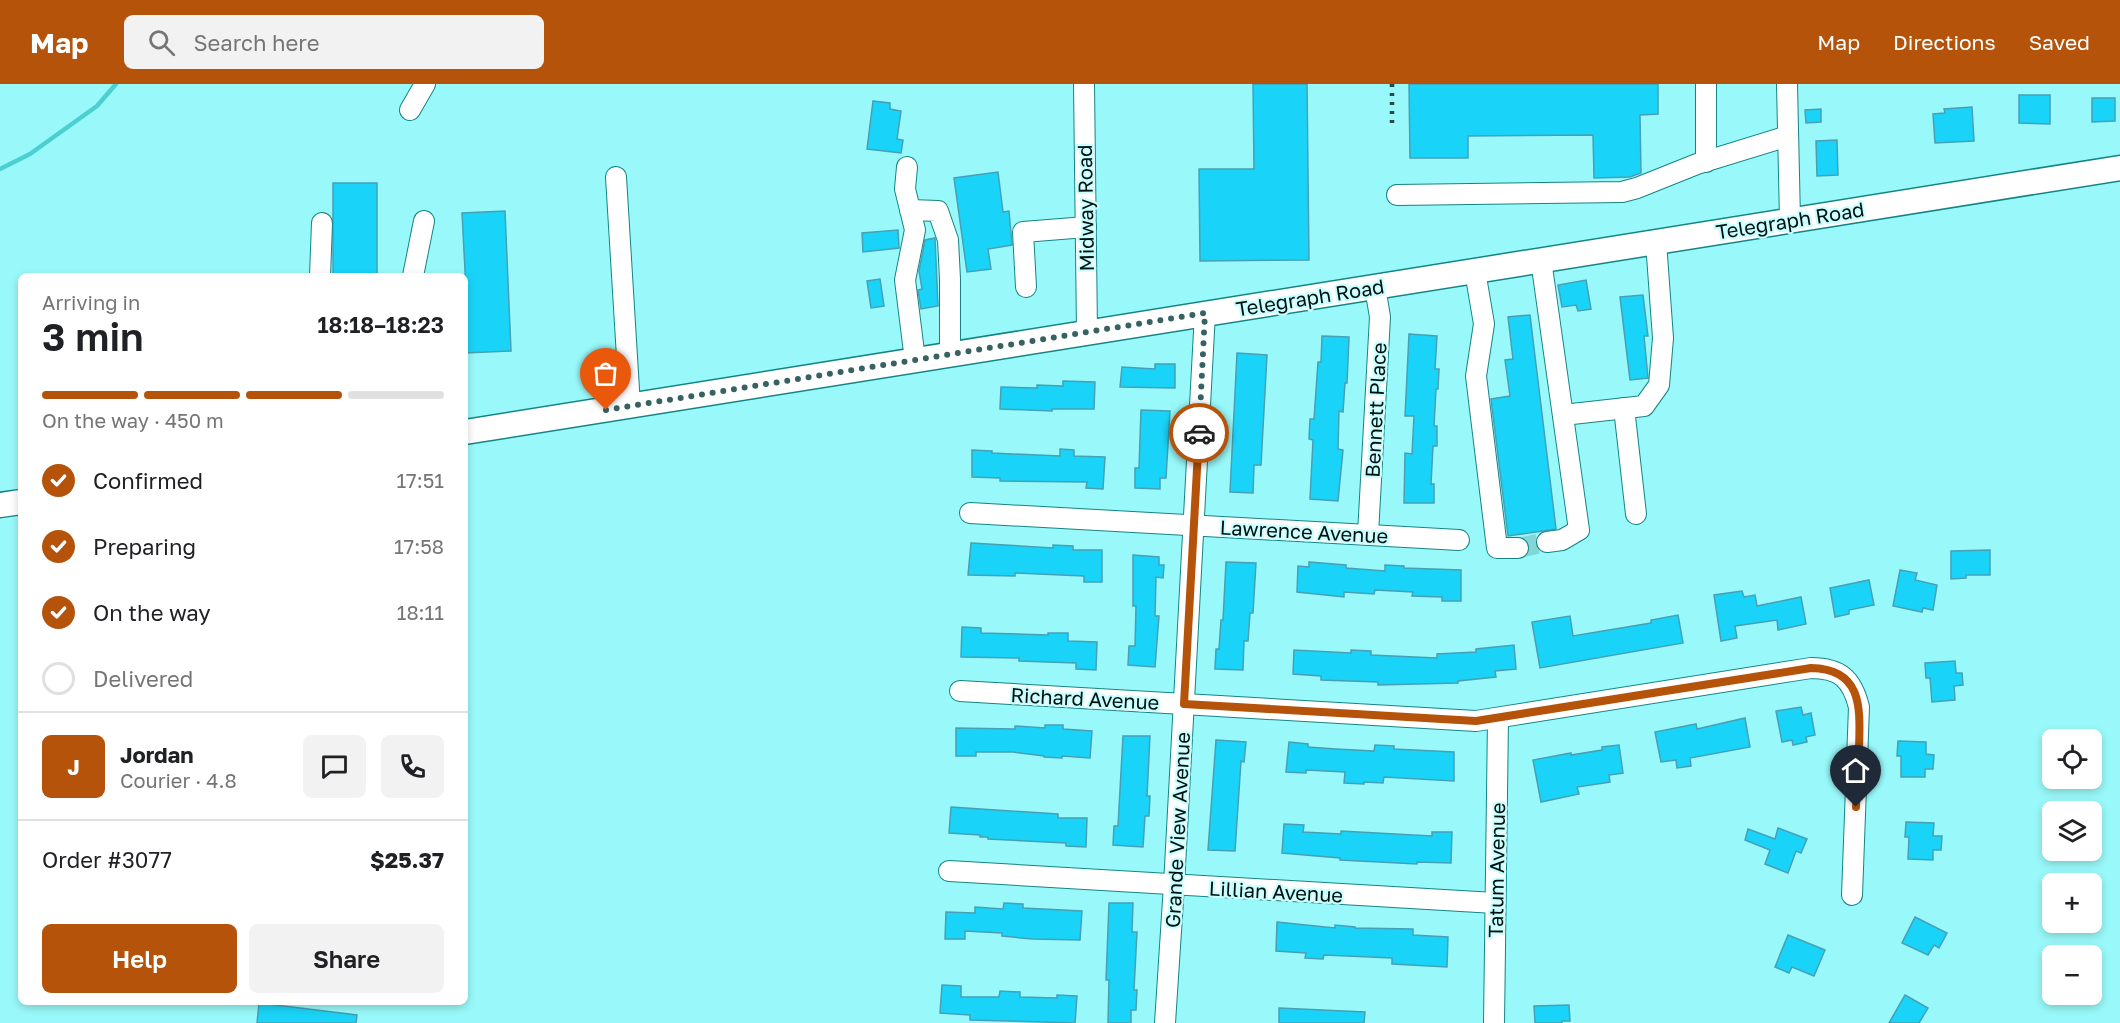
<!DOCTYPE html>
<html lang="en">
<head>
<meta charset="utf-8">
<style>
	body { margin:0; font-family:"Golos Text",sans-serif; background:#f2f2f2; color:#202124; height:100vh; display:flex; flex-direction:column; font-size:22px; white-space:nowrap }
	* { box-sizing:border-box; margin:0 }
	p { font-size:20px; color:#757577 }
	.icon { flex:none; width:33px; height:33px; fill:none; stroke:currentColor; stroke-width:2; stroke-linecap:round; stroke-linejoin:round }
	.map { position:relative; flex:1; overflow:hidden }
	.drawer { position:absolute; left:18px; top:189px; width:450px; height:732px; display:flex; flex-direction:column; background:#fff; border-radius:9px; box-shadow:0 3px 9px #0003 }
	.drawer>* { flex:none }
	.buttons { position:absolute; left:2042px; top:645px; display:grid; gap:12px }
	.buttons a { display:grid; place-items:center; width:60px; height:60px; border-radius:9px; background:#fff; box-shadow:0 3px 9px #0003; font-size:30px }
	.pin { position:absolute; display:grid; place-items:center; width:51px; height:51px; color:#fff; margin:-62px -26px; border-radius:50% 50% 50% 0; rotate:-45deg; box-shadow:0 0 6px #0007 }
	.pin .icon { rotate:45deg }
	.courier { position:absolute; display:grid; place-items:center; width:60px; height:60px; margin:-30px; border:4px solid #b45309; border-radius:50%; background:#fff; color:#222; box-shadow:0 2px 8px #0007 }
	.head em { font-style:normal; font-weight:600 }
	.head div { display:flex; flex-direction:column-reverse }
	.head { display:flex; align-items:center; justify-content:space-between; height:102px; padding:0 24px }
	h1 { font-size:39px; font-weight:600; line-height:45px }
	.bar { display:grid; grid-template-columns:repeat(4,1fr); gap:9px 6px; align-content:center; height:72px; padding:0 24px }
	.bar i { height:8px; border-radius:4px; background:#e0e0e0 }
	.bar .active { background:#b45309 }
	.bar p { grid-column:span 4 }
	.line { display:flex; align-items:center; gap:15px; padding:0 24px; border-top:2px solid #e0e0e0 }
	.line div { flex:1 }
	.round { display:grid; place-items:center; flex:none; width:63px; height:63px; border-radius:9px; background:#f2f2f2 }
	ol { padding:0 24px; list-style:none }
	li { display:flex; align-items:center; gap:18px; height:66px }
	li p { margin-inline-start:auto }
	li .icon { padding:6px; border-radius:50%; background:#b45309; color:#fff; stroke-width:4 }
	li:last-child { color:#757577 }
	li i { width:33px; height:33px; border:3px solid #e0e0e0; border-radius:50% }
	.cta { display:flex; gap:12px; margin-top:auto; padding:12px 24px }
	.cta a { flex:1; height:69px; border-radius:9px; background:#b45309; color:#fff; font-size:24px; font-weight:600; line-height:69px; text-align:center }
	.cta a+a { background:#f2f2f2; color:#202124 }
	header { display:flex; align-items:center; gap:36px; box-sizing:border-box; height:84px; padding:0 30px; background:#b45309; color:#fff }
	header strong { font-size:28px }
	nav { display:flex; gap:33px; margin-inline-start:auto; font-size:21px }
	.search { width:420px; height:54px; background:#f2f2f2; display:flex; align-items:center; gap:15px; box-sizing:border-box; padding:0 21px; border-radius:9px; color:#757577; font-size:22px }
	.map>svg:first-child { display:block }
</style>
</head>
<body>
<header>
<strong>Map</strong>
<div class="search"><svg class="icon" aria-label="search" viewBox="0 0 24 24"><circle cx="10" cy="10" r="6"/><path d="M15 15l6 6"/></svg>Search here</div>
<nav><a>Map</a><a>Directions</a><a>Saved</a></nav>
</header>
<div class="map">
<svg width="2120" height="939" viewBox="0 0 2120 939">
	<rect width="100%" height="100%" fill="#99f9fa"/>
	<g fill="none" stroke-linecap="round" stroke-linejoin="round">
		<!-- stream -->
		<polyline stroke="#4dcfd1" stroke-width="4.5" points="0,85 30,70 97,22 116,0"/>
	</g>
	<!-- building -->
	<g fill="#19d4f8" stroke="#46a0b6" stroke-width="1.5">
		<polygon points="1253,0 1307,0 1309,176 1200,177 1199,85 1254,85"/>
		<polygon points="1409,0 1658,0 1658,30 1640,31 1641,89 1630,93 1594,94 1593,51 1468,52 1468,74 1410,74"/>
		<polygon points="2019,11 2050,11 2050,40 2019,39"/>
		<polygon points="2092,14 2115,14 2115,37 2092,38"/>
		<polygon points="873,17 890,19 890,25 901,27 897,55 903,56 901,69 867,65"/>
		<polygon points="1972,23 1974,57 1935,59 1933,30 1945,29 1944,25"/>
		<polygon points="1821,25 1821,38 1806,39 1805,26"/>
		<polygon points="1837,56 1838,91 1817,92 1816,57"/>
		<polygon points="998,88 1003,128 1009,127 1012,161 988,165 991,185 967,188 954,94"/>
		<rect x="333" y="99" width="44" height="93"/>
		<polygon points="505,127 511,267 465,269 465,225 467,225 462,129"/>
		<polygon points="898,146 899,164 863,168 862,149"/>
		<polygon points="935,154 938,222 921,225 918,206 922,205 919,187 925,156"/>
		<polygon points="880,195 884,222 871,224 867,197"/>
		<polygon points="1586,196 1591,225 1578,227 1576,221 1562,223 1558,201"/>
		<polygon points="1643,211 1648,252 1644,252 1648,294 1630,296 1620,213"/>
		<polygon points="1530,231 1556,445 1508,452 1491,315 1510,312 1505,276 1513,275 1508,233"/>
		<polygon points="1409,250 1437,252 1435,285 1439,285 1438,305 1436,305 1434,342 1437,342 1437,362 1433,362 1431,400 1434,400 1434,419 1404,419 1405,369 1412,370 1414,332 1405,332"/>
		<polygon points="1322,252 1349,253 1347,299 1345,299 1343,328 1339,327 1338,365 1343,366 1338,417 1310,415 1313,356 1309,355 1310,335 1314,335 1318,278 1321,278"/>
		<polygon points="1237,269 1267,271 1261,381 1254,381 1253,409 1230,408"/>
		<polygon points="1155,280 1175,280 1175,304 1120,303 1122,283 1155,285"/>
		<polygon points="1063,297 1095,298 1094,325 1052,325 1052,327 1000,325 1001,303 1037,304 1037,301 1063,302"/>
		<polygon points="1141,326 1170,327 1166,394 1160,394 1160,405 1135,404 1135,384 1139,384"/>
		<polygon points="1060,365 1074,366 1074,372 1105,373 1103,405 1086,404 1087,398 1000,397 1000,394 972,393 972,366 992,367 992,369 1060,372"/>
		<polygon points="971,459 1053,464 1053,461 1073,462 1073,466 1102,466 1102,498 1084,498 1084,492 1015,489 1015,492 968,491"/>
		<polygon points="1990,466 1990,491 1966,491 1966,494 1951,495 1951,467"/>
		<polygon points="1133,471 1159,473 1159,481 1164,481 1163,494 1156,493 1155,532 1159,532 1155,583 1128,581 1129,562 1135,562 1136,522 1133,522"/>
		<polygon points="1226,478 1256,479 1253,529 1250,529 1248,557 1244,557 1243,586 1215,585 1216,565 1219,565 1221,536 1223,536"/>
		<polygon points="1309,478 1346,481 1346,484 1385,487 1385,481 1404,482 1404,484 1461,486 1461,517 1442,517 1442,513 1412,512 1413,508 1375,506 1374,510 1344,508 1344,513 1297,508 1298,482 1309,483"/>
		<polygon points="1900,486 1917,489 1915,496 1937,501 1933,526 1923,524 1922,528 1893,522"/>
		<polygon points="1869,496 1874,521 1849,526 1849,530 1835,533 1830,504"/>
		<polygon points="1742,507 1744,513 1755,511 1757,522 1801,513 1806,540 1778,546 1777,536 1735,542 1737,554 1721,557 1714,511"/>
		<polygon points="1678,531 1683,559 1540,584 1532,538 1570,532 1573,552 1651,539 1651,536"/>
		<polygon points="962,543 981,544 981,549 1048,551 1048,549 1068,549 1068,557 1097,558 1096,586 1076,585 1076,579 1019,577 1019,574 961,573"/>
		<polygon points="1514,561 1516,585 1495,587 1496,593 1458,597 1458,599 1378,601 1378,598 1321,596 1321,592 1293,590 1294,566 1351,569 1351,566 1371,567 1371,571 1437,574 1437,570 1476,568 1476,565"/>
		<polygon points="1955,577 1956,589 1962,589 1963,601 1954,602 1955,616 1932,618 1930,594 1926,594 1925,579"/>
		<polygon points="1801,623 1803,631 1811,629 1815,651 1806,653 1807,658 1793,661 1792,656 1782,658 1776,627"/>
		<polygon points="1745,634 1750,663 1690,674 1691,682 1677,684 1676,676 1661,678 1655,648 1696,640 1697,645"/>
		<polygon points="1045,641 1063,641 1063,645 1092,647 1090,674 1062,672 1062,674 1044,673 1044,672 1013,668 976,668 976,672 956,672 956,644 1015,645 1015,642 1045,644"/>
		<polygon points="1123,652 1150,652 1147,712 1150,712 1149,732 1145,732 1143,763 1113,761 1114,742 1118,742"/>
		<polygon points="1216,656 1246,658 1244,678 1241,677 1235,767 1208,766"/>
		<polygon points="1898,657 1926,658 1926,670 1934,671 1933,685 1925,685 1925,693 1901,693 1901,672 1897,672"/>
		<polygon points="1289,658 1308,660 1308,663 1336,665 1374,667 1375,661 1394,662 1394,665 1454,668 1454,697 1384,693 1383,699 1364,698 1364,700 1344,699 1345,688 1306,686 1306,689 1286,688"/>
		<polygon points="1619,661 1623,689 1609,691 1610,698 1577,703 1579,710 1541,718 1533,676 1571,669 1571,671 1602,666 1602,663"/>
		<polygon points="951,723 1058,730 1058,734 1087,734 1086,763 1066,762 1066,759 988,755 988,753 980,753 980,751 949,749"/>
		<polygon points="1906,738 1934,739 1933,752 1942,752 1941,766 1933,766 1933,776 1908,775 1909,753 1905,753"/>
		<polygon points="1284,740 1304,741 1303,748 1341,750 1341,747 1432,752 1432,748 1452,748 1451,779 1417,778 1417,780 1340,776 1340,774 1282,769"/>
		<polygon points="1778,744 1807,755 1801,769 1796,767 1788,789 1765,780 1770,766 1745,756 1748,745 1775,755"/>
		<polygon points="1004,819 1023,820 1023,824 1082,827 1080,856 1032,855 1002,852 1002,849 965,847 965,855 945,855 946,828 975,829 975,823 1003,825"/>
		<polygon points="1109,819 1133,819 1132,848 1137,848 1134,906 1137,906 1136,926 1131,926 1131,939 1108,939 1109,896 1106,896"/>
		<polygon points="1915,833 1947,849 1939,864 1934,861 1928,871 1902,859"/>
		<polygon points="1277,838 1335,844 1335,841 1355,843 1355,844 1413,845 1413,851 1448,853 1447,883 1392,880 1392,874 1324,871 1323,875 1305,874 1306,869 1276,867"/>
		<polygon points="1788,851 1825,866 1814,892 1792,883 1789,889 1775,883"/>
		<polygon points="942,901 961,902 961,913 999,913 1000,907 1020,908 1020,913 1057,914 1057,911 1077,912 1075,939 970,936 970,931 940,929"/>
		<polygon points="1905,911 1928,924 1919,939 1889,939"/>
		<polygon points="259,919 357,931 356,939 257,939"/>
		<polygon points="1569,921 1570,937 1562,937 1562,939 1535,939 1534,922"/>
		<polygon points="1279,924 1365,928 1364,939 1279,939"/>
	</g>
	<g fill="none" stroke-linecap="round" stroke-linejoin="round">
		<!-- minor-tunnel -->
		<polyline stroke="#82d6d7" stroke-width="20" stroke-dasharray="20 10" stroke-linecap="butt" points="1518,464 1547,458"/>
		<defs>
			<g id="minor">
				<polyline points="1084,0 1087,248"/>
				<polyline points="1706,0 1706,78"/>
				<polyline points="1787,0 1790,136"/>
				<polyline points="410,26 425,0"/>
				<polyline points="907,83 905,105 915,146 905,196 915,276"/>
				<polyline points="616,93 630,322"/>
				<polyline points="1397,111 1622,108 1637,104 1697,80 1788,52"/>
				<polyline points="910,126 938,127 948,156 950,195 950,270"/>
				<polyline points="1541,176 1579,446 1562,456 1547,458"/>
				<polyline points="1475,187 1484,240 1476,292 1497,464 1518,464"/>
				<polyline points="320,192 322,139"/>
				<polyline points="413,192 424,137"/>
				<polyline points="1026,203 1023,148 1086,143"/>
				<polyline points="1624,324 1636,430"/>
				<polyline points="1563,331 1644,322 1659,301 1663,254 1656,158"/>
				<polyline points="970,429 1459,456"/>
				<polyline points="1368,450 1380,233 1375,203"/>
				<path d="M960 607 1476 637 1811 584C1840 584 1852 595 1859 623L1852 811"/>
				<polyline points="949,787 1495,819"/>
				<polyline points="1165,939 1174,801 1205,229"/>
				<polyline points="1494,939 1498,634"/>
			</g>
			<g id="major">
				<polyline points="465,348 2120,84"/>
				<polyline points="0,421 21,418"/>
			</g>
		</defs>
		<!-- minor casing -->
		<use href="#minor" stroke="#158486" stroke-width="22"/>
		<!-- major casing -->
		<use href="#major" stroke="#158486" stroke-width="27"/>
		<!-- minor -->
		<use href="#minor" stroke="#fff" stroke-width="20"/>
		<!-- major -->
		<use href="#major" stroke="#fff" stroke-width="24"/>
		<!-- rail -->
		<polyline stroke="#264a4a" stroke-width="4.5" stroke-dasharray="3 6" stroke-linecap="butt" points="1392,0 1392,42"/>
	</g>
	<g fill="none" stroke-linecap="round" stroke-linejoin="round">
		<!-- done -->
		<polyline stroke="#366262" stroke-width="6" stroke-dasharray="0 10.8" points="606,326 1205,229 1199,349"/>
		<!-- route -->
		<path stroke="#b45309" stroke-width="8" d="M1199 349 1184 620 1476 637 1811 584C1864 585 1860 626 1859 666 1858 685 1857 704 1856 723"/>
	</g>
	<g text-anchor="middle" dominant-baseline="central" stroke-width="4.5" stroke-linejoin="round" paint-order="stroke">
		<!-- street labels -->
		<g font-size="20" fill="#001010" stroke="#c9ffff">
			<text transform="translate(1085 124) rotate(-91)">Midway Road</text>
			<text transform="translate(1790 136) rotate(-9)">Telegraph Road</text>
			<text transform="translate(1310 213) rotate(-9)">Telegraph Road</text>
			<text transform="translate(1375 326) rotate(-87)">Bennett Place</text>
			<text transform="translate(1304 447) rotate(3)">Lawrence Avenue</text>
			<text transform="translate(1085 614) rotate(3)">Richard Avenue</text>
			<text transform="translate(1177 746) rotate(-87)">Grande View Avenue</text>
			<text transform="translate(1496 786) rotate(-89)">Tatum Avenue</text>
			<text transform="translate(1276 807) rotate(3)">Lillian Avenue</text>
		</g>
	</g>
</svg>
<div class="buttons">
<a><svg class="icon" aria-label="locate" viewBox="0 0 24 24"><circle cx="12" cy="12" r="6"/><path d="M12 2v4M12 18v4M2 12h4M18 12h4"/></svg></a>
<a><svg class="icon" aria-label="layers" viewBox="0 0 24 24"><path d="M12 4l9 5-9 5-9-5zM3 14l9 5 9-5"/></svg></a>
<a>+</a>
<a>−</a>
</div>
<div class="pin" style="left:606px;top:326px;background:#ea580c"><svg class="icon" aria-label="bag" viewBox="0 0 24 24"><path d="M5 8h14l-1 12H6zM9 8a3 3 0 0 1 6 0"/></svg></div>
<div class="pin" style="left:1856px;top:723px;background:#1f2937"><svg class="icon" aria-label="home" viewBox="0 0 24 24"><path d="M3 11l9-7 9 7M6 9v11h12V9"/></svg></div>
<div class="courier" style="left:1199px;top:349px"><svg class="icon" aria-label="car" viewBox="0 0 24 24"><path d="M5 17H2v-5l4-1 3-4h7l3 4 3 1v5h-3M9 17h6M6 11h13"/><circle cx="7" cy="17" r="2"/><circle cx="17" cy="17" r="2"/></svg></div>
<section class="drawer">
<div class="head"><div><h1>3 min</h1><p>Arriving in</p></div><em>18:18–18:23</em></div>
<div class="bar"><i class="active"></i><i class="active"></i><i class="active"></i><i></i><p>On the way · 450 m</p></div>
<ol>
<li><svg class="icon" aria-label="check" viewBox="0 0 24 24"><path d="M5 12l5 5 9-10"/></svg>Confirmed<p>17:51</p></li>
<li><svg class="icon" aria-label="check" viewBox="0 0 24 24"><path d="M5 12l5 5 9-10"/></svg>Preparing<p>17:58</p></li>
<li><svg class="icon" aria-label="check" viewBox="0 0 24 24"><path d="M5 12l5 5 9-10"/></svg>On the way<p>18:11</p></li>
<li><i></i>Delivered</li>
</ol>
<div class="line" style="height:108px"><b class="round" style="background:#b45309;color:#fff">J</b><div><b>Jordan</b><p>Courier · 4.8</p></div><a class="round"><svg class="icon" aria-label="chat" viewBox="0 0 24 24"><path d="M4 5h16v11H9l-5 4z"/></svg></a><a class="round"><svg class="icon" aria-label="phone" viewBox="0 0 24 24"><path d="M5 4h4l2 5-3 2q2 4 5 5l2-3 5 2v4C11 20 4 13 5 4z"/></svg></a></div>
<div class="line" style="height:78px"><div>Order #3077</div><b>$25.37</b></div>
<div class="cta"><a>Help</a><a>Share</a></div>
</section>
</div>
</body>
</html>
